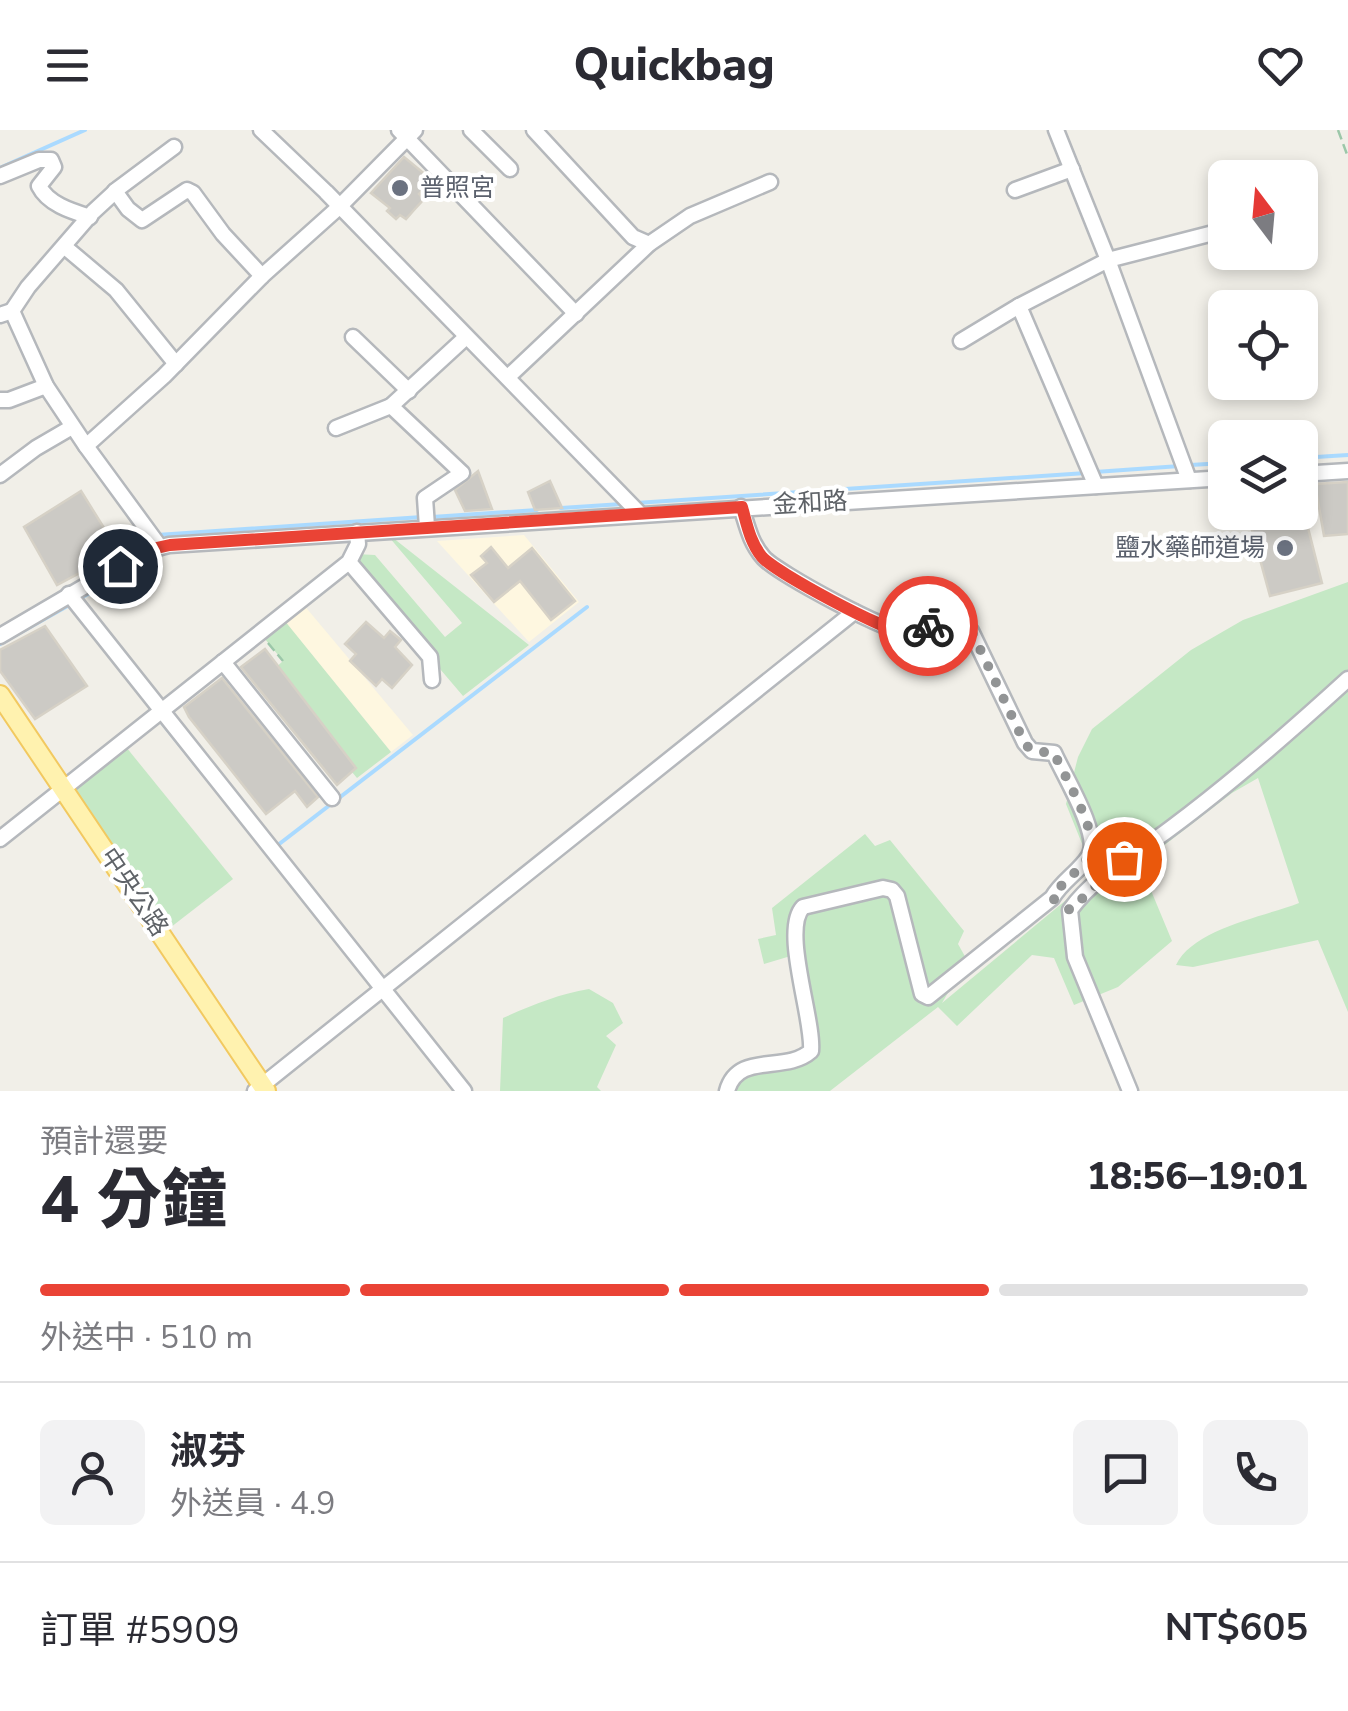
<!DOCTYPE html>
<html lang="zh-TW">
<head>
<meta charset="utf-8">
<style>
	body { margin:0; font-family:"Nunito Sans","Noto Sans TC",sans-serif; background:#f2f2f3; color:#2b2b33; height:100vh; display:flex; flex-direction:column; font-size:38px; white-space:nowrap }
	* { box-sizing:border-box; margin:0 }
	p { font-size:32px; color:#7c7c81 }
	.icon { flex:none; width:55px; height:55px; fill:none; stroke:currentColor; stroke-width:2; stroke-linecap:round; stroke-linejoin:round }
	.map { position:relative; height:961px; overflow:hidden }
	.side { display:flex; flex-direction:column; background:#fff; flex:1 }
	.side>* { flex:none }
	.needle { width:65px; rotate:344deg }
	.fabs { position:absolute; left:1208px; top:30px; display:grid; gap:20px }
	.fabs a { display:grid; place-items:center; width:110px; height:110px; border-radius:15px; background:#fff; box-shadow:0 5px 15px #0003; font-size:50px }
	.pin { position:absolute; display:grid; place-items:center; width:85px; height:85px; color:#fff; margin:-42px; border:5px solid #fff; border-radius:50%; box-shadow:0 2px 10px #0007 }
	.courier { position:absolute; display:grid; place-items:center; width:100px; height:100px; margin:-50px; border:8px solid #ea4335; border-radius:50%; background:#fff; color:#222; box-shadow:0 2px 12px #0007 }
	.summary em { font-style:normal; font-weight:800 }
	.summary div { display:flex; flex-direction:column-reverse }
	.summary { display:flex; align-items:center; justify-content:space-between; height:170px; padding:0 40px }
	h1 { font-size:65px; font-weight:800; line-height:75px }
	.bar { display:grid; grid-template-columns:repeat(4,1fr); gap:15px 10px; align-content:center; height:120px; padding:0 40px }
	.bar i { height:12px; border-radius:8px; background:#e1e1e2 }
	.bar .on { background:#ea4335 }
	.bar p { grid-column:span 4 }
	.line { display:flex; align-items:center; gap:25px; padding:0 40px; border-top:2px solid #e1e1e2 }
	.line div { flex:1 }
	.round { display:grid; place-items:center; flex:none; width:105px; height:105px; border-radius:15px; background:#f2f2f3 }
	header { display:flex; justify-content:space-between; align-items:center; height:130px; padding:0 40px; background:#fff; font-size:45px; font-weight:800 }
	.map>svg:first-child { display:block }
</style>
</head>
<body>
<header><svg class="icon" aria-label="menu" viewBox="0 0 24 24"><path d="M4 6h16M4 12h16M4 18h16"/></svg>Quickbag<svg class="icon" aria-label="heart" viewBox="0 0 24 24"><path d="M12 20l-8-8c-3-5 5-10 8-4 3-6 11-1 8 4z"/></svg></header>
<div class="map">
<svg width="1348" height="961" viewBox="0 0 1348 961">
	<rect width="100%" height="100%" fill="#f1efe8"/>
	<!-- commercial -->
	<g fill="#fef7e0">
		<polygon points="524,405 579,472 529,512 437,411"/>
		<polygon points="303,474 413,605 391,622 282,488"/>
	</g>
	<!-- green -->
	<g fill="#c5e8c5">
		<polygon points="383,400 529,515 463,566 349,432 355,424 375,425 445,507 462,493"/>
		<path d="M1348 452V882L1318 810 1193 837 1176 835C1193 799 1263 787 1299 773L1258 648 1232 663 1140 734 1172 811 1118 857 1074 875 1054 828 1032 825 957 896 938 877 830 961H733L744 937 811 921 794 825 764 834 758 809 776 805 772 778 865 704 875 716 890 710 964 801 958 814 967 830 942 873 1095 746 1066 674 1078 627 1092 599 1191 520 1243 490Z"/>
		<polygon points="280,485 391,622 357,648 270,543 283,531 260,503"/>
		<polygon points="122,612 233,749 162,804 65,659"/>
		<path d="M589 859 613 873 623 893 606 906 616 915 597 957 601 961H500L503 888C532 875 559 864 589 859Z"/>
	</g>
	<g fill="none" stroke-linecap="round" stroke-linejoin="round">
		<!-- stream -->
		<g stroke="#aadaff" stroke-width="4">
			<polyline points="0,38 85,0"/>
			<polyline points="1300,328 1348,325"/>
			<polyline points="1190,335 1225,333"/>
			<polyline points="1095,342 1180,336"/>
			<polyline points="636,373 1086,343"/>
			<polyline points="561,378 622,374"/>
			<polyline points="432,387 537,380"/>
			<polyline points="157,405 422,387"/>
			<polyline points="79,469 163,422"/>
			<polyline points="0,514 71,474"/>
			<polyline points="159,589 203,644"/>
			<polyline points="274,718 587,477"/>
		</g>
	</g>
	<!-- building -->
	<g fill="#cccac5" stroke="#d6d1c6" stroke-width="2.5">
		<polygon points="404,27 432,50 419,64 424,69 414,80 406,89 400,85 396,89 387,81 390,78 371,63"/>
		<polygon points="478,341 492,379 465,381 455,360"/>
		<polygon points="550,351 562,378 535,380 528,362"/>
		<polygon points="1348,352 1348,404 1324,406 1315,354"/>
		<polygon points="81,361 119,422 57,455 24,397"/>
		<polygon points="1247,382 1304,382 1322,453 1270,466"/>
		<polygon points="491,417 508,438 532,418 575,471 551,490 520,451 494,472 471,445 487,433 481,426"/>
		<polygon points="366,492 384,508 390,501 401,510 395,517 412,535 392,558 382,549 376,556 350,531 356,524 345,514"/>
		<polygon points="45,496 87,556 35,589 0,541 0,520"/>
		<polygon points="265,519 356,638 337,655 241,537"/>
		<polygon points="222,548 318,667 307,677 295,661 266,684 189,587 184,577"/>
	</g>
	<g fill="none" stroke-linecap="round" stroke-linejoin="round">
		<defs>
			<g id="minor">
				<polyline points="261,0 326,62 639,383"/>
				<polyline points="399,0 576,184"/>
				<polyline points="471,0 510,39"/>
				<polyline points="534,0 633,107 649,114"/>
				<polyline points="1056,0 1108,130 1189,350"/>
				<path d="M0 46 39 30H51L54 37 39 56C48 74 71 81 90 87"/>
				<polyline points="1015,60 1072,39"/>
				<polyline points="115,61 128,79 142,90 187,60 193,63 223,104 262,146"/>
				<polyline points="65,117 116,160 176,234"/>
				<polyline points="1019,176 1096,356"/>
				<polyline points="12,181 28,157 93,82 119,58 174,17"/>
				<polyline points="0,185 12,181 46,256 86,316"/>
				<polyline points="353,207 409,261"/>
				<polyline points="961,211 1019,176 1108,130 1225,100"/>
				<polyline points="508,247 649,114 690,86 770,52"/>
				<polyline points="0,270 9,270 46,256"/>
				<polyline points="336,298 391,276"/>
				<polyline points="1300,344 1348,341"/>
				<polyline points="0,345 36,318 72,297"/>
				<polyline points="427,397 425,368 462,343 391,276 465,208"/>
				<polyline points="160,417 86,316 164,246 262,146 338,78 415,0"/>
				<polyline points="349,432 430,527 432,550"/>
				<polyline points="69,464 464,961"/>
				<polyline points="0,506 145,421 169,415 1225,348"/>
				<polyline points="223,532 332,668"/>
				<polyline points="0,709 349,432 358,414 357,402"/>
				<polyline points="255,961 854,482"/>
				<path d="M727 961C738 921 785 944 811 921 814 889 781 800 803 777L883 758 892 760 897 766 922 864 928 867 1052 768C1062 751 1079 742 1089 726 1102 706 1063 644 1054 623L1032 621 1025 613 971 501 953 486C939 490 924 502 909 503 892 505 775 442 763 427 750 412 747 395 741 377"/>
				<path d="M1130 961 1075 827 1070 780C1096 744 1137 724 1171 698 1233 652 1291 601 1348 549"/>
			</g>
			<polyline id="major" points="0,565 266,961"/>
		</defs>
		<!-- minor casing -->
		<use href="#minor" stroke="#b5b8bc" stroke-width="19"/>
		<!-- major casing -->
		<use href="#major" stroke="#f2c960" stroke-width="22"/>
		<!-- path -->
		<g stroke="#9cc7a9" stroke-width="2.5" stroke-dasharray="10 5" stroke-linecap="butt">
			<polyline points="1338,0 1348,27"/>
			<polyline points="268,513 283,531"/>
		</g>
		<!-- minor -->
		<use href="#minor" stroke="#fff" stroke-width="14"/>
		<!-- major -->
		<use href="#major" stroke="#fff2af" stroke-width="18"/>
	</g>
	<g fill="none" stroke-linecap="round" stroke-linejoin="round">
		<!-- done -->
		<path stroke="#929495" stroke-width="10" stroke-dasharray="0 18" d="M928 496 954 486 971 500 1025 614 1032 621 1054 623C1063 644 1102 707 1089 726 1079 742 1062 751 1052 768L1070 780 1124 729"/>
		<!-- route -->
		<path stroke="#ea4335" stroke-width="12" d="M120 436 152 419 170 415 742 377C747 395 750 412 762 427 775 442 886 502 906 503 913 503 920 499 928 496"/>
	</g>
	<!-- markers -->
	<g fill="#6b7280" stroke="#fff" stroke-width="4">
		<circle cx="400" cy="58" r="10"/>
		<circle cx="1285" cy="418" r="10"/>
	</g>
	<g text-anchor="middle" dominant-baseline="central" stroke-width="8" stroke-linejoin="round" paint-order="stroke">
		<!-- worship labels -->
		<g font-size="25" fill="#5b616d" stroke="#fff" text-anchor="start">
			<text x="420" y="58">普照宮</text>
			<text x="1265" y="418" text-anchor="end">鹽水藥師道場</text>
		</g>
		<!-- street labels -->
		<g font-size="25" fill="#5f6368" stroke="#fff">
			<text transform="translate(810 373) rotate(-3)">金和路</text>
			<text transform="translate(134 762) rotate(56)">中央公路</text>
		</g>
	</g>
</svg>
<div class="fabs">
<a><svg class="needle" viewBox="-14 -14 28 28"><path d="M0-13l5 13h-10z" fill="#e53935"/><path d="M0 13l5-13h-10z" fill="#7c7c81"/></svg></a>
<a><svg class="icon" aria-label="locate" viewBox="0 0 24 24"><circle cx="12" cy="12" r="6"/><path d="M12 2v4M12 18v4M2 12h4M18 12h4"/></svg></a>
<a><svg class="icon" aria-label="layers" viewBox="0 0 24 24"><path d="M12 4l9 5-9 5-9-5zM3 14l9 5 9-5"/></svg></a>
</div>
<div class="pin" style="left:1124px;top:729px;background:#ea580c"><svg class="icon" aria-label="bag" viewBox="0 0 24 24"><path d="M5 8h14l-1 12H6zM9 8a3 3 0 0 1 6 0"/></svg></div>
<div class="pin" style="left:120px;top:436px;background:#1f2937"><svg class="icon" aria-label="home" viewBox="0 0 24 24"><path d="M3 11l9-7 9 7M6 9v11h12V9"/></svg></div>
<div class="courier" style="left:928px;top:496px"><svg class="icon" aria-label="bike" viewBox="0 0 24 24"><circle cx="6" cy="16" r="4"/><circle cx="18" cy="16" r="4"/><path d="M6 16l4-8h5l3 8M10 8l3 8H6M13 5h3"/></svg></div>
</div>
<section class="side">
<div class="summary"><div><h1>4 分鐘</h1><p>預計還要</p></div><em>18:56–19:01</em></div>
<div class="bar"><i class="on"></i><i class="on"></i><i class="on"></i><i></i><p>外送中 · 510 m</p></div>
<div class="line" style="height:180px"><a class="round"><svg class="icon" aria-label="person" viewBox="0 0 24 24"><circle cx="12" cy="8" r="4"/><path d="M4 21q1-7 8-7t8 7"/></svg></a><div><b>淑芬</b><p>外送員 · 4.9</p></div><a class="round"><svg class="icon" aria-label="chat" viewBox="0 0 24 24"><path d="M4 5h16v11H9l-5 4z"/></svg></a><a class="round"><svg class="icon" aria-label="phone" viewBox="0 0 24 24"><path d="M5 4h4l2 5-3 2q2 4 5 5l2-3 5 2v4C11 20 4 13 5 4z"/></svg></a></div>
<div class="line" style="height:130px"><div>訂單 #5909</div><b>NT$605</b></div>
</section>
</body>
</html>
